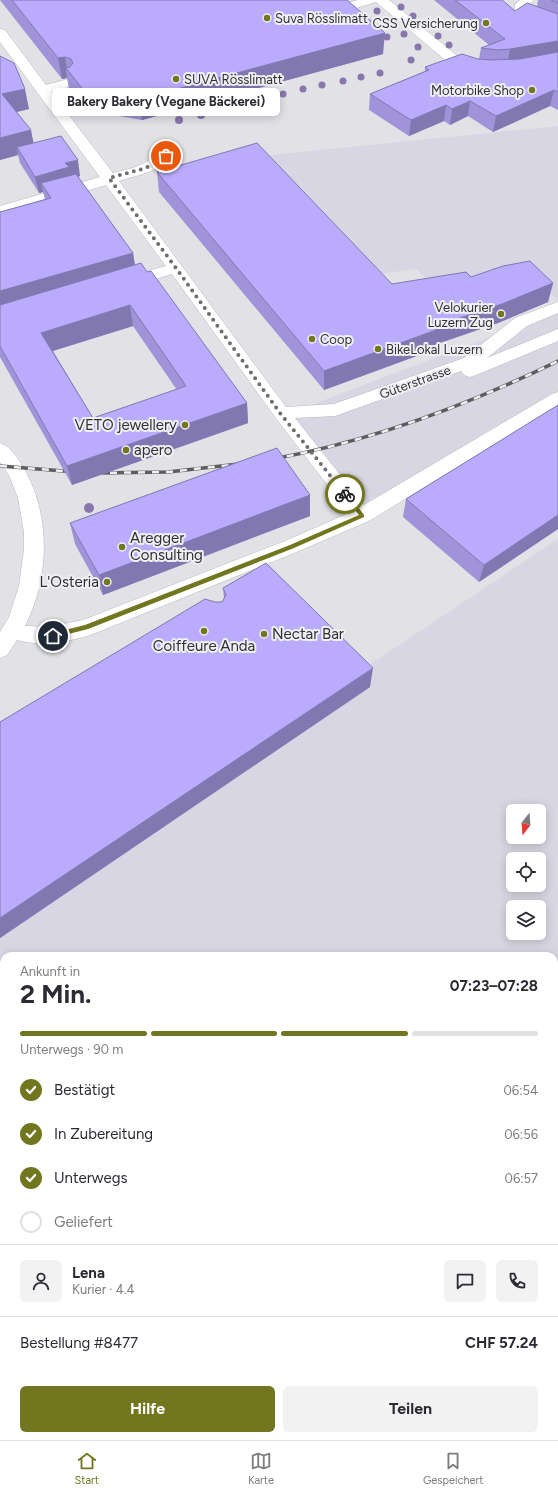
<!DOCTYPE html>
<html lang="de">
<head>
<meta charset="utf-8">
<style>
	body { margin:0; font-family:Figtree,sans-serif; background:#f2f2f3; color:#2b2b33; height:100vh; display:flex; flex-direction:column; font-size:15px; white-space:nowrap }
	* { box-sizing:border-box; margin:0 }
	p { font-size:13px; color:#7c7c81 }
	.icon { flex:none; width:22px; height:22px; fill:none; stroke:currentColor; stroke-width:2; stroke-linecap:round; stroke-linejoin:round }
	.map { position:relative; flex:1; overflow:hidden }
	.panel { position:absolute; left:0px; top:952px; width:558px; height:488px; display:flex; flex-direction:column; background:#fff; border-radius:12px 12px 0 0; box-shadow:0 2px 10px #0003 }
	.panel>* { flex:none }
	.needle { width:26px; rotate:197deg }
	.fabs { position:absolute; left:506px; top:804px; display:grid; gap:8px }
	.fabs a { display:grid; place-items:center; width:40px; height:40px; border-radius:6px; background:#fff; box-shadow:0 2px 10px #0003; font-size:20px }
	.pin { position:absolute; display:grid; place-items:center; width:34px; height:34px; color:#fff; margin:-17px; border:2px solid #fff; border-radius:50%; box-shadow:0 1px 4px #0007 }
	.courier { position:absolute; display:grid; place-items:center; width:40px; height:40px; margin:-20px; border:3px solid #72761e; border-radius:50%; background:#fff; color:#222; box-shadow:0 1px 5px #0007 }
	.bubble { position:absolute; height:28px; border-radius:6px; background:#fff; box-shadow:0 2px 10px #0003; font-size:13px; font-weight:700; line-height:28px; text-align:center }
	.summary em { font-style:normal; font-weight:700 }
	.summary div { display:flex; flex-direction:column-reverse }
	.summary { display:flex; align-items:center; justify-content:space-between; height:68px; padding:0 20px }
	h1 { font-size:26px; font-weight:700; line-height:30px }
	.bar { display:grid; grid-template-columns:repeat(4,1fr); gap:6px 4px; align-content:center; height:48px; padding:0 20px }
	.bar i { height:5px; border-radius:3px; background:#e1e1e2 }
	.bar .active { background:#72761e }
	.bar p { grid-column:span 4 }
	.line { display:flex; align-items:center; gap:10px; padding:0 20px; border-top:1px solid #e1e1e2 }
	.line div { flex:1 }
	.round { display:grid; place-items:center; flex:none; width:42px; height:42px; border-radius:6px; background:#f2f2f3 }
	ol { padding:0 20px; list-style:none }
	li { display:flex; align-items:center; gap:12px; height:44px }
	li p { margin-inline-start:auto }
	li .icon { padding:4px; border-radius:50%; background:#72761e; color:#fff; stroke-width:4 }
	li:last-child { color:#7c7c81 }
	li i { width:22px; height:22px; border:2px solid #e1e1e2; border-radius:50% }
	.primary-button { display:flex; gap:8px; margin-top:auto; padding:8px 20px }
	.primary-button a { flex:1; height:46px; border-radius:6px; background:#72761e; color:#fff; font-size:16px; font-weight:700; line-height:46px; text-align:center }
	.primary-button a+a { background:#f2f2f3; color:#2b2b33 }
	.tabs { display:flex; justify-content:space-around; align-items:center; height:56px; border-top:1px solid #e1e1e2; background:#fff; font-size:11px; color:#7c7c81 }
	.tabs a { display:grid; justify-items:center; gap:2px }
	.tabs .active { color:#72761e }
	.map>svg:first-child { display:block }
</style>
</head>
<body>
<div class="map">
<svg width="558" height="1440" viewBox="0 0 558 1440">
	<rect width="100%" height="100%" fill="#e2e1e6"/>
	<!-- built -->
	<g fill="#d8d6e2" fill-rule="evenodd">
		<polygon points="558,126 558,300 536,279 436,291 417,269 377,274 261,156"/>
		<polygon points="558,308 558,406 375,511 285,415 555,312"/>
		<path d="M558 539V1440H0V911ZM513 811H539V837H513ZM513 859H539V885H513ZM513 907H539V933H513ZM4 956H554V1436H4Z"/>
	</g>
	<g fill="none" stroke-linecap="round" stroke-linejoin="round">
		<defs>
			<g id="minor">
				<polygon points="358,0 389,0 466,63 482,68 484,71 482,74 477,75 456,69 376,2 333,15 329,14 327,11 329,8"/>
				<polygon points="520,0 534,0 527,6 527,9 558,21 558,29 517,14 515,11 515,5"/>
				<path d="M0 29 5 30 46 85 68 79 73 80 75 83 73 86 51 92 113 173C122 171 131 169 140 165 151 161 159 150 171 153L173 156C163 171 135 176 119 181L286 407 334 404 464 358 515 318 558 302V313L527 326 487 358 558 329V341L476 375 470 377 464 375 461 371 335 416 295 418 364 505 552 394 558 392V406L369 521 299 551 93 634C68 642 43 647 17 640L7 655 0 658V632L9 617 19 586 24 550V532L18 498 9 475 0 462V443C11 447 17 457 23 467 51 514 50 577 25 626L49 627 83 620 285 541 349 513 275 417 172 274 125 288 119 287 117 283 119 279 166 266 106 185 0 216V206L100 177 0 42Z"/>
			</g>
		</defs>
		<!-- minor casing -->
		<use href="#minor" stroke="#b9b9bd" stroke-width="1"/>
		<!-- minor -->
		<use href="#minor" fill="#fff" fill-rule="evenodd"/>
		<defs>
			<g id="rail">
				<path d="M273 459C372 441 468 405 558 361"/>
				<polyline points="0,466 76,472"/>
				<polyline points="96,473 168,472 239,464"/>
			</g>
		</defs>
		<!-- rail casing -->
		<use href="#rail" stroke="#5d5c5f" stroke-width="3.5"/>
		<!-- rail -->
		<use href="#rail" stroke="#efeff4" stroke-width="2.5" stroke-dasharray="7" stroke-linecap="butt"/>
	</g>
	<!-- trees -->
	<g fill="#8877ac">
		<circle cx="401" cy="7" r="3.5"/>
		<circle cx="377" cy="11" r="3.5"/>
		<circle cx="413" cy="16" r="3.5"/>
		<circle cx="393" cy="22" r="3.5"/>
		<circle cx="424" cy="25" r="3.5"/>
		<circle cx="404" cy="34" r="3.5"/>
		<circle cx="438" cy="36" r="3.5"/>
		<circle cx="387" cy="37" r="3.5"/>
		<circle cx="449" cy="45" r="3.5"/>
		<circle cx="418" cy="47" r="3.5"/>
		<circle cx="411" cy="60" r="3.5"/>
		<circle cx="380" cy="73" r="3.5"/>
		<circle cx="361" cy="77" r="3.5"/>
		<circle cx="343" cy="81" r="3.5"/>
		<circle cx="322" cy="85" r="3.5"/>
		<circle cx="303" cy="89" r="3.5"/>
		<circle cx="283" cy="94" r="3.5"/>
		<circle cx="263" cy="99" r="4"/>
		<circle cx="243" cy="104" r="4"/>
		<circle cx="220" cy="111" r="4"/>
		<circle cx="201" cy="115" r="4"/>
		<circle cx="179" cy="120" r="4"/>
		<circle cx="89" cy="508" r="5"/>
	</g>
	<!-- wall -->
	<g fill="#a093da" fill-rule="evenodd">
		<polygon points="0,0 347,0 383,54 142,120 107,114 98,116 94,111 88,113 69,89 67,78 62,79"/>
		<polygon points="434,0 502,0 515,11 537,6 538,0 558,0 558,110 550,106 493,132 468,116 450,125 444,121 409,136 369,110 370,94 425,71 425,67 479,59 481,48 489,45"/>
		<path d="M0 56 29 109 17 112 33 143 80 176 78 177 133 253 135 265 247 403 248 423 72 485 0 357V212L45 199 43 192 39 193 20 163 18 155 0 160ZM133 326 177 390 93 418 53 351Z"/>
		<polygon points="157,172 392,284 471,277 553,283 548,302 498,323 434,345 433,350 324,390 159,192"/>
		<polygon points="558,405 558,529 479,582 403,517 406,499"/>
		<polygon points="310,495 310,516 103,595 75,544 70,523"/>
		<polygon points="223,588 370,687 0,938 0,722 222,602 224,598"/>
	</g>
	<!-- shaded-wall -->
	<g fill="#8278b1">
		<polygon points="385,33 383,54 142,120 140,99"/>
		<polygon points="558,41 558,55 507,65 510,49"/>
		<polygon points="65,57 67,69 66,68 67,78 62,79 58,58"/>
		<polygon points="25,89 29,109 7,114 2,94"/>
		<polygon points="91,90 94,111 88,113 85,92"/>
		<polygon points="554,90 550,106 493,132 496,116"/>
		<polygon points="105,93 107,114 98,116 95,95"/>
		<polygon points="470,101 468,116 450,125 452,109"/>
		<polygon points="446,105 444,121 409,136 411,120"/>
		<polygon points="31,130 35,150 17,147 18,155 0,160 0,138"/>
		<polygon points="78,160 80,176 71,179 41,183 43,192 39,193 35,177 65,163"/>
		<polygon points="133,253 136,273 0,313 0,291"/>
		<polygon points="553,283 548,302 498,323 434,345 433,350 324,390 324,371 433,327"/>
		<polygon points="130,305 133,326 46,353 41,333"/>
		<polygon points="247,403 248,423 72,485 67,466"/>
		<polygon points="310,495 310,516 103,595 99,575"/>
		<polygon points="558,515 558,529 479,582 484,565"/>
		<polygon points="373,668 370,687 0,938 0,918"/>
	</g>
	<!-- building -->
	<g fill="#baabfd" stroke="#8278b1" fill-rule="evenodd">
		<polygon points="12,0 347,0 385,33 140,99 105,93 95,95 91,90 85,92 66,68 70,67 73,63 71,59 65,57 58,58"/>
		<polygon points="455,0 502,0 515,11 527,3 558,14 558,41 510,49 498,50 481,48 505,39"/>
		<polygon points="551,0 558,0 558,3"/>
		<polygon points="558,52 558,92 554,90 496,116 470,101 452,109 446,105 411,120 370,94 429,70 425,67 462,54 478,59 492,60 520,59"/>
		<polygon points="0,56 14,63 25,89 2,94 31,130 0,138"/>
		<polygon points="61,136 78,160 65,163 69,167 35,177 17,147"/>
		<polygon points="257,143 392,284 466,272 471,277 503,266 530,261 553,283 502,304 433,327 436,330 324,371 157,172"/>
		<polygon points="76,174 133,253 0,291 0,212 51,198 41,183"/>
		<path d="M141 263 147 272 151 271 247 403 67 466 0 346V305ZM130 305 186 386 93 418 41 333Z"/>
		<polygon points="558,405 558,515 484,565 406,499"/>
		<polygon points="277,448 310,495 99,575 70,523"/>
		<polygon points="266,563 373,668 0,918 0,722 205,599 215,602 222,602 226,595 223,588"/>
		<polygon points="558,1153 558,1440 0,1440 0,1200 4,1201 4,1436 554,1436 554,1157"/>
	</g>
	<!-- route -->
	<polygon fill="#72761e" points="343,492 347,492 364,515 364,517 294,548 88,629 53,638 50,636 53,633 85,625 290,545 359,515 343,495"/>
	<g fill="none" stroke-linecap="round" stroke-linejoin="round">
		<!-- done -->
		<polyline stroke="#6f6e71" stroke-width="4" stroke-dasharray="0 7.2" points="166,156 146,168 109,178 176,268 280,413 345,494"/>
	</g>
	<!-- markers -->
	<g fill="#72761e" stroke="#efeff4" stroke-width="1.5">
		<circle cx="267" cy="18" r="4"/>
		<circle cx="486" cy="23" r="4"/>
		<circle cx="176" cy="79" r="4"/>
		<circle cx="532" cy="90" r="4"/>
		<circle cx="501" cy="314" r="4"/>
		<circle cx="312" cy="339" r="4"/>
		<circle cx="378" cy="349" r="4"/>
		<circle cx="185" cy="425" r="4"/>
		<circle cx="126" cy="450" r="4"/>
		<circle cx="122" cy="547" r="4"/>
		<circle cx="107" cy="582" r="4"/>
		<circle cx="204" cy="631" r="4"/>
		<circle cx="264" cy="634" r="4"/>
	</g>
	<g text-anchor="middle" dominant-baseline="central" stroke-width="4" stroke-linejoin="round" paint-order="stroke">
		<!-- far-poi labels -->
		<g font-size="13" fill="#313032" stroke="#efeff4" text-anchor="start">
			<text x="275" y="18">Suva Rösslimatt</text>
			<text x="478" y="23" text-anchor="end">CSS Versicherung</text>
			<text x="184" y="79">SUVA Rösslimatt</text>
			<text x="524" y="90" text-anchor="end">Motorbike Shop</text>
			<text x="493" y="307" text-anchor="end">Velokurier<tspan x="493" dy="15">Luzern Zug</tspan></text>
			<text x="320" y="339">Coop</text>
			<text x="386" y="349">BikeLokal Luzern</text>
		</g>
		<!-- far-street labels -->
		<g font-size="13" fill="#313032" stroke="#efeff4">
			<text transform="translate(415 382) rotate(-20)">Güterstrasse</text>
		</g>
		<!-- poi labels -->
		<g font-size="15" fill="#313032" stroke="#efeff4" text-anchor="start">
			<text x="177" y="425" text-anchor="end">VETO jewellery</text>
			<text x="134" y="450">apero</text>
			<text x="130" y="538">Aregger<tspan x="130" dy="17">Consulting</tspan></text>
			<text x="99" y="582" text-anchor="end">L'Osteria</text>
			<text x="272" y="634">Nectar Bar</text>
			<text x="204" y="646" text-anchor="middle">Coiffeure Anda</text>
		</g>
	</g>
</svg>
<div class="fabs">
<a><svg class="needle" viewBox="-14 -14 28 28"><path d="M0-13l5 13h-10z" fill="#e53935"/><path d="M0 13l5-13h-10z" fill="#7c7c81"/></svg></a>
<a><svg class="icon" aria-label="locate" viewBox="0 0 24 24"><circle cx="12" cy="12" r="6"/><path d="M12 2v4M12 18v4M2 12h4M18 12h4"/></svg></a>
<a><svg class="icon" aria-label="layers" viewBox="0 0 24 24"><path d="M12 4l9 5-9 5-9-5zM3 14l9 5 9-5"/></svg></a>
</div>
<div class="pin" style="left:166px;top:156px;background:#ea580c"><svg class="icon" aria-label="bag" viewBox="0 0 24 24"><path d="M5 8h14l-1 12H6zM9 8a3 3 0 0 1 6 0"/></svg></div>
<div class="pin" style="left:53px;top:636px;background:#1f2937"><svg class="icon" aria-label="home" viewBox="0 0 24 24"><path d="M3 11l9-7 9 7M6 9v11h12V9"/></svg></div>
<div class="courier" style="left:345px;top:494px"><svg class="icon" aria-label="bike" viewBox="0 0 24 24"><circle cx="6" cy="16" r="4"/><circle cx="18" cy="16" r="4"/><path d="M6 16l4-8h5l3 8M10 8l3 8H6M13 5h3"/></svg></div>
<div class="bubble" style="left:52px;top:88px;width:228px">Bakery Bakery (Vegane Bäckerei)</div>
<section class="panel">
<div class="summary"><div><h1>2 Min.</h1><p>Ankunft in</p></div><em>07:23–07:28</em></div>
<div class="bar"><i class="active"></i><i class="active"></i><i class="active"></i><i></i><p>Unterwegs · 90 m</p></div>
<ol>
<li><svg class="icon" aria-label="check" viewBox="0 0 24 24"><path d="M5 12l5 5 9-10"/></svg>Bestätigt<p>06:54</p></li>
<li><svg class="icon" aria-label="check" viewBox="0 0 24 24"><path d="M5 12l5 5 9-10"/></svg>In Zubereitung<p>06:56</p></li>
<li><svg class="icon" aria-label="check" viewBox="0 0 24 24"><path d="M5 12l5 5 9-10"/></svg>Unterwegs<p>06:57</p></li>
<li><i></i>Geliefert</li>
</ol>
<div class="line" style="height:72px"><a class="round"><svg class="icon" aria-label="person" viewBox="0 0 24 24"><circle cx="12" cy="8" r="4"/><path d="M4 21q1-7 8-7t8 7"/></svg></a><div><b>Lena</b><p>Kurier · 4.4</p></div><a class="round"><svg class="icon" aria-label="chat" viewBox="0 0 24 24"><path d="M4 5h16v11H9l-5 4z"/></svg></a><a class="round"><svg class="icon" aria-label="phone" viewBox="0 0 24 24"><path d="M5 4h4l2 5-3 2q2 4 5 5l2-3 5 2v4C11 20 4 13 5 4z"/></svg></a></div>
<div class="line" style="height:52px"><div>Bestellung #8477</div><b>CHF 57.24</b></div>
<div class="primary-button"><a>Hilfe</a><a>Teilen</a></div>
</section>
</div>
<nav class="tabs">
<a class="active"><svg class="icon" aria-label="home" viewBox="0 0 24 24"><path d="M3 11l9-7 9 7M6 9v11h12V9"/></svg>Start</a>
<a><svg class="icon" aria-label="map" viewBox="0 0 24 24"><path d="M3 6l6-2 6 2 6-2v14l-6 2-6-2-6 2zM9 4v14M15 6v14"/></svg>Karte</a>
<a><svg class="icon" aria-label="saved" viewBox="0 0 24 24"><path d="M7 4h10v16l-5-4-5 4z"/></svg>Gespeichert</a>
</nav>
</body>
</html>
